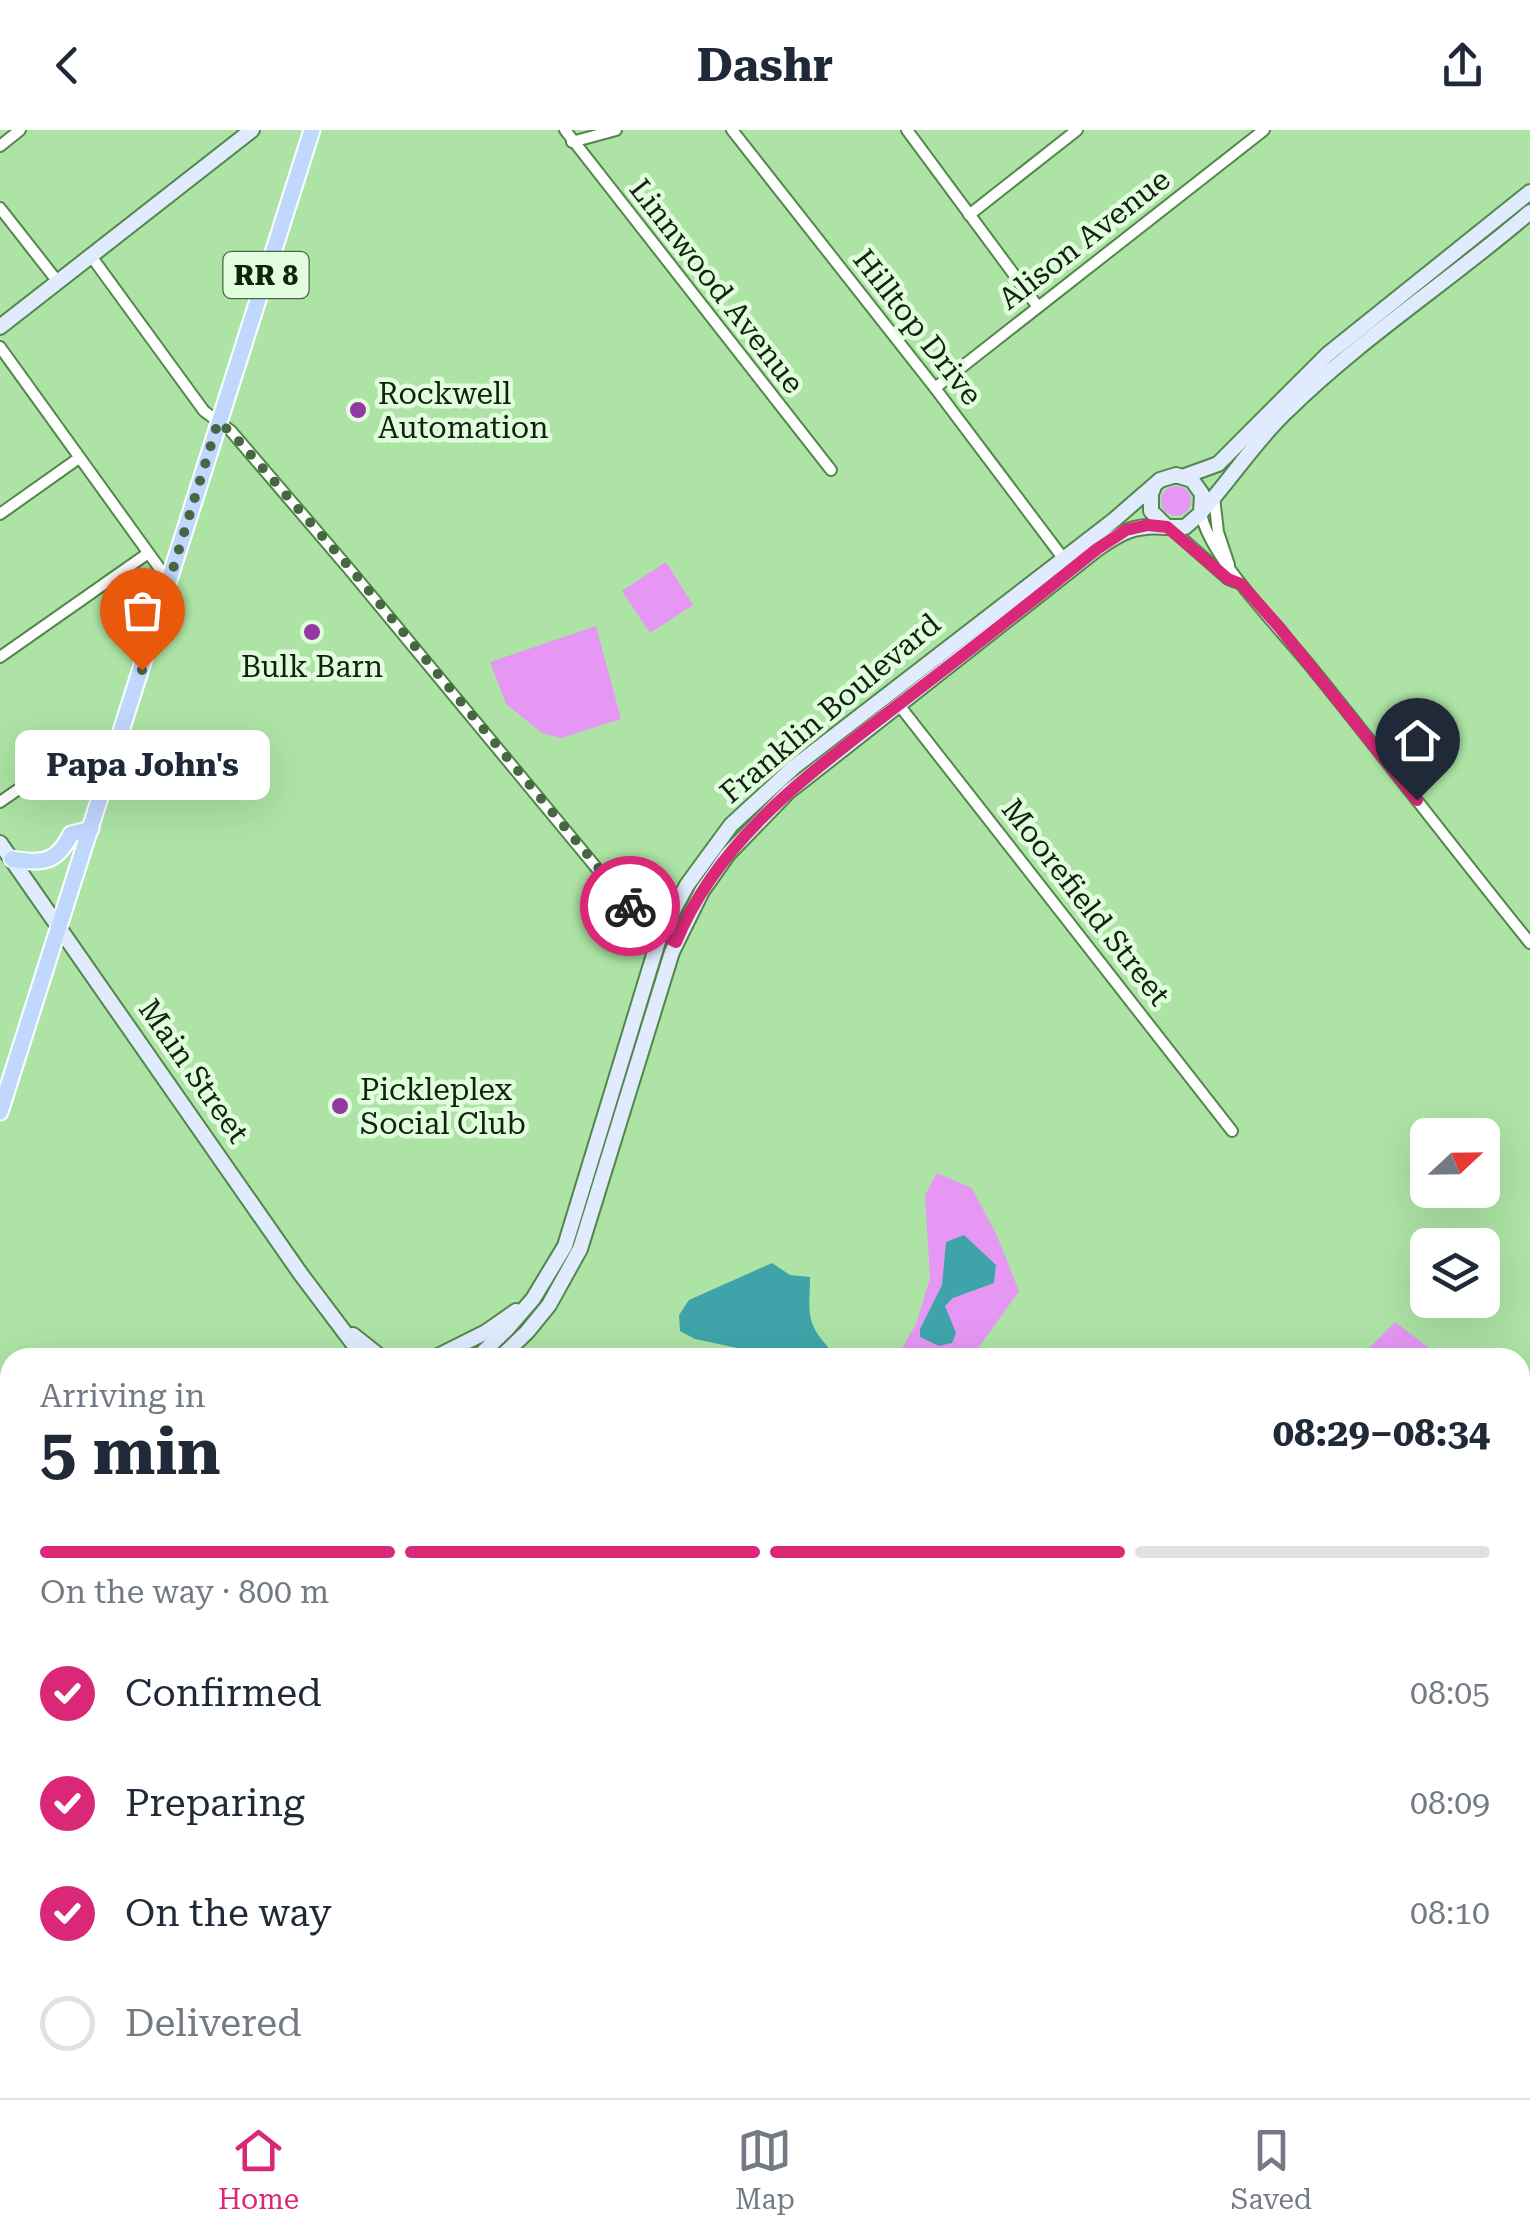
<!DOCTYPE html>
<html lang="en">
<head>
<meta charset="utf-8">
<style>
	body { margin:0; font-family:"Roboto Serif",serif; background:#f2f2f3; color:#1f2937; height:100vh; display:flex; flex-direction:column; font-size:38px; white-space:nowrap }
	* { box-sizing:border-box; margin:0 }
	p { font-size:32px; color:#747a83 }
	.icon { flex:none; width:55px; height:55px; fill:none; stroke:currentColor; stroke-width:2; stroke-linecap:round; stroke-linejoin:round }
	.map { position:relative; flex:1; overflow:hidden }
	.drawer { position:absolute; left:0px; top:1218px; width:1530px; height:752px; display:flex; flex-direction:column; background:#fff; border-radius:30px 30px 0 0; box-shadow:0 10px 40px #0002 }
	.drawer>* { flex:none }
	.needle { width:65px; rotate:68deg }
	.controls { position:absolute; left:1410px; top:988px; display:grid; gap:20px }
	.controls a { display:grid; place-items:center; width:90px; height:90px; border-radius:15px; background:#fff; box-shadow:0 10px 40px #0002; font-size:50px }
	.pin { position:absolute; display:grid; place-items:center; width:85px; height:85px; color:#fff; margin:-102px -42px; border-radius:50% 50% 50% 0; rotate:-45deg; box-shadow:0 0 10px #0007 }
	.pin .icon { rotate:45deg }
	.courier { position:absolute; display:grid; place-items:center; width:100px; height:100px; margin:-50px; border:8px solid #db2777; border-radius:50%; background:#fff; color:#222; box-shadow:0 2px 12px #0007 }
	.bubble { position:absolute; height:70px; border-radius:15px; background:#fff; box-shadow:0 10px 40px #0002; font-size:32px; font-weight:700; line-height:70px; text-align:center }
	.head em { font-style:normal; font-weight:700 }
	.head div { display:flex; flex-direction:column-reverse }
	.head { display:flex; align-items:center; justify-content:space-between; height:170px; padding:0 40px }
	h1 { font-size:65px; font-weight:700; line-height:75px }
	.bar { display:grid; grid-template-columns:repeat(4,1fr); gap:15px 10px; align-content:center; height:120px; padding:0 40px }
	.bar i { height:12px; border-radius:8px; background:#e0e1e3 }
	.bar .on { background:#db2777 }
	.bar p { grid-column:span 4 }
	ol { padding:0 40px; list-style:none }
	li { display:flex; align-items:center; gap:30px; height:110px }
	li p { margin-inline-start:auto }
	li .icon { padding:10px; border-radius:50%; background:#db2777; color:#fff; stroke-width:4 }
	li:last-child { color:#747a83 }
	li i { width:55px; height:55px; border:5px solid #e0e1e3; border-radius:50% }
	header { display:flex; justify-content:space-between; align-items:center; height:130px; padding:0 40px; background:#fff; font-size:45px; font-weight:700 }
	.menu { display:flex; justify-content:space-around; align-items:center; height:140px; border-top:2px solid #e0e1e3; background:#fff; font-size:28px; color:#747a83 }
	.menu a { display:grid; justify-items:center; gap:5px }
	.menu .on { color:#db2777 }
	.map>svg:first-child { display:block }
</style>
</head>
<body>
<header><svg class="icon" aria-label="back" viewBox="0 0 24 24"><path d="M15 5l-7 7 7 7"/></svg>Dashr<svg class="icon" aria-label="share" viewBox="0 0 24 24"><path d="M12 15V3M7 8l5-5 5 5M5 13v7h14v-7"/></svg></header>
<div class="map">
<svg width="1530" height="1968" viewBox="0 0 1530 1968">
	<rect width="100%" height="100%" fill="#ade4a5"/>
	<!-- green -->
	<g fill="#e597f3" fill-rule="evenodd">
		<circle cx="1176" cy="371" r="15"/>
		<polygon points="666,432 693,475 650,503 622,461"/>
		<polygon points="596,496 621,589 561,608 542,603 506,574 490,532"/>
		<path d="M937 1043 972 1058 997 1106 1019 1161 979 1217 965 1227 896 1228 916 1194 930 1148 925 1065ZM993 1153 953 1168 920 1199 942 1155Z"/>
		<polygon points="1395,1192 1441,1227 1353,1228 1370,1217"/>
		<polygon points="1520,1336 1530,1350 1530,1715 1520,1714"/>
		<polygon points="0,1824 10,1835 10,1892 0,1881"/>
		<polygon points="1118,1960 1179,1960 1190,1968 1107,1968"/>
	</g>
	<!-- water -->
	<g fill="#3ea4aa">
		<polygon points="964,1105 996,1135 994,1153 953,1168 945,1176 956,1203 952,1213 939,1216 920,1207 920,1199 942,1155 946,1112"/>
		<path d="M772 1133 790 1145 810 1147C810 1180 804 1191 828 1217L827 1222 818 1227H755L742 1219 695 1209 680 1201 679 1185 689 1170Z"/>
	</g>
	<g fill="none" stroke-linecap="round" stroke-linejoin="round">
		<defs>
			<g id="street">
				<polyline points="565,0 831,340"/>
				<polyline points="732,0 935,258 1063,428"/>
				<polyline points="907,0 1038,177"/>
				<polyline points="572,12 616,0"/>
				<polyline points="0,16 20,0"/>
				<polyline points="0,78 58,152"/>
				<polyline points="969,85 1077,0"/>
				<polyline points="91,126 204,281 231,301 349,439 623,770 649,797 676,812"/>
				<polyline points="0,217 168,450"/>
				<polyline points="935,258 1264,0"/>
				<polyline points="1214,367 1218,402 1229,435"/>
				<path d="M1201 383C1209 429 1285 503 1316 543 1388 632 1458 724 1530 813"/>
				<polyline points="0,384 79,328"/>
				<polyline points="1170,398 1228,449 1241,454"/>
				<polyline points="0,527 147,424"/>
				<polyline points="899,575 1232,1001"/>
				<polyline points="0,672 84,614"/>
				<polyline points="0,1698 10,1690"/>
				<polyline points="0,1748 10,1755"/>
				<polyline points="0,1957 9,1968"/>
				<polyline points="177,1960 183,1968"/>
				<polyline points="313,1960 318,1968"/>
				<polyline points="445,1960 450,1968"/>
				<polyline points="579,1960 585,1968"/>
				<polyline points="678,1968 689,1960"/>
			</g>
			<g id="secondary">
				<polyline points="0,197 252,0"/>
				<polyline points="1185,346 1218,334 1328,224 1530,62"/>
				<path d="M1203 380C1232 348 1255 311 1287 281 1361 208 1451 150 1530 82"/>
				<polyline points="0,713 300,1143 364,1228"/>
				<polyline points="353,1205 382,1228"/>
				<polyline points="434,1228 486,1202 516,1181"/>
				<polyline points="477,1228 507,1199 533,1169 565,1116 660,805 687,755 731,695 794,637 1114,390 1160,350 1176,345 1192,350 1202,364 1201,383 1185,397 1167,397 1151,381 1151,364 1154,356"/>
				<path d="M500 1228 527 1202 549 1175 580 1119 672 822 702 761 728 724 788 662 1097 419C1121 402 1136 394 1166 397"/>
				<polyline points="0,1457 10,1460"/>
				<polyline points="0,1474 10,1477"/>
				<polyline points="876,1960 882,1968"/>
			</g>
			<g id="primary">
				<path d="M12 729C42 734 57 733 71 704L91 699"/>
				<polyline points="0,982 312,0"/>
			</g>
		</defs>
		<!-- street casing -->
		<use href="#street" stroke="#53864b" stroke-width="14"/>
		<!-- secondary casing -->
		<use href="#secondary" stroke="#53864b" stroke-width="18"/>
		<!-- primary casing -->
		<use href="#primary" stroke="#fff" stroke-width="19"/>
		<!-- street -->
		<use href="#street" stroke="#fff" stroke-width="10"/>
		<!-- secondary -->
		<use href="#secondary" stroke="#e0ebfe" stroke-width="14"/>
		<!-- primary -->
		<use href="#primary" stroke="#c0d7fe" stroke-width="15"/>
	</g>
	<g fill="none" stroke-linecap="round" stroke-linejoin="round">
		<!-- done -->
		<polyline stroke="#466741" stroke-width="10" stroke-dasharray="0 18" points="142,540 218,292 231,302 350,438 630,776"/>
		<!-- route -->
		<path stroke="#db2777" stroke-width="12" d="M630 776 650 797 676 812C719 707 812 642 898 575 965 524 1031 472 1097 419L1126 400 1148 395 1167 397 1228 449 1241 454 1280 498 1417 670"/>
	</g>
	<!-- markers -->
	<g fill="#9338a3" stroke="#e1fddd" stroke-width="4">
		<circle cx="358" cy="280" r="10"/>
		<circle cx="312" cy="502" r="10"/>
		<circle cx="340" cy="976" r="10"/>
	</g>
	<g text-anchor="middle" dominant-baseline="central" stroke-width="9" stroke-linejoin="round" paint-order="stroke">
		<!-- shield labels -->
		<rect fill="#e1fddd" stroke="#4d644a" stroke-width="2.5" x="223.5" y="122" width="85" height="46" rx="8"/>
		<g font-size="28" font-weight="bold" fill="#0e230b">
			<text x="266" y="145">RR 8</text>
		</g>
		<!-- street labels -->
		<g font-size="30" fill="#0e230b" stroke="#e1fddd">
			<text transform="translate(1084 109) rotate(-38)">Alison Avenue</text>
			<text transform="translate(717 156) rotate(52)">Linnwood Avenue</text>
			<text transform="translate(918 197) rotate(52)">Hilltop Drive</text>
			<text transform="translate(830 578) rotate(-40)">Franklin Boulevard</text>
			<text transform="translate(1086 772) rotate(52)">Moorefield Street</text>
			<text transform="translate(194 941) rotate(55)">Main Street</text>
		</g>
		<!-- poi labels -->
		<g font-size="30" fill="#0e230b" stroke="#e1fddd" text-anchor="start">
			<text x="378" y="263">Rockwell<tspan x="378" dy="34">Automation</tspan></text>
			<text x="312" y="536" text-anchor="middle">Bulk Barn</text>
			<text x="360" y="959">Pickleplex<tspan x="360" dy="34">Social Club</tspan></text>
		</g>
	</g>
</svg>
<div class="controls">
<a><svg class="needle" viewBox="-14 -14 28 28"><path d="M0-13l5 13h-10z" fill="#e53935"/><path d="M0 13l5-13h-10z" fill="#747a83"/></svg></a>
<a><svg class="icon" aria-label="layers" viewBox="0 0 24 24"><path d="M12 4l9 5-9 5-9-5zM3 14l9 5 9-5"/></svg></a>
</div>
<div class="pin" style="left:142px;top:540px;background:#ea580c"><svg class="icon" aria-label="bag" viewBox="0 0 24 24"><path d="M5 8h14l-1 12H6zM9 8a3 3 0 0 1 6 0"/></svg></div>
<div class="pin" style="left:1417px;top:670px;background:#1f2937"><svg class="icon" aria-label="home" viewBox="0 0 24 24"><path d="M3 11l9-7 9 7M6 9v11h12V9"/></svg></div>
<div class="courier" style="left:630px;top:776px"><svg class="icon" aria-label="bike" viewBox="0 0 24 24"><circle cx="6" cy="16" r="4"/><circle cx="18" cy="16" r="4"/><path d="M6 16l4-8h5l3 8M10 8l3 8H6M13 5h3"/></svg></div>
<div class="bubble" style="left:15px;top:600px;width:255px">Papa John's</div>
<section class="drawer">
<div class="head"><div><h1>5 min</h1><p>Arriving in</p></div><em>08:29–08:34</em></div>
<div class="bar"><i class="on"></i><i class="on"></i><i class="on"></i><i></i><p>On the way · 800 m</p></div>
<ol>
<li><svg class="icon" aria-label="check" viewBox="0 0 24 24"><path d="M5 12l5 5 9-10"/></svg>Confirmed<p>08:05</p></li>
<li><svg class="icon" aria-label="check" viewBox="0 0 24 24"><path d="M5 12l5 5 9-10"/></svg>Preparing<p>08:09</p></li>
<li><svg class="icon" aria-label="check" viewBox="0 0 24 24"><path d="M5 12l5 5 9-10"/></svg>On the way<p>08:10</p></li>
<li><i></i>Delivered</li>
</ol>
</section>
</div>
<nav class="menu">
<a class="on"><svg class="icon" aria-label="home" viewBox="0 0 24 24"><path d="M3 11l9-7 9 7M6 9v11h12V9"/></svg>Home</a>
<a><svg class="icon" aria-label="map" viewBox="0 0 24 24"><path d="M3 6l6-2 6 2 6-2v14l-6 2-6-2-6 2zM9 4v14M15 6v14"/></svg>Map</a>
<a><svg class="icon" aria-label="saved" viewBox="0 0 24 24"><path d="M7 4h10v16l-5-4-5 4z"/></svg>Saved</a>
</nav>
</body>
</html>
